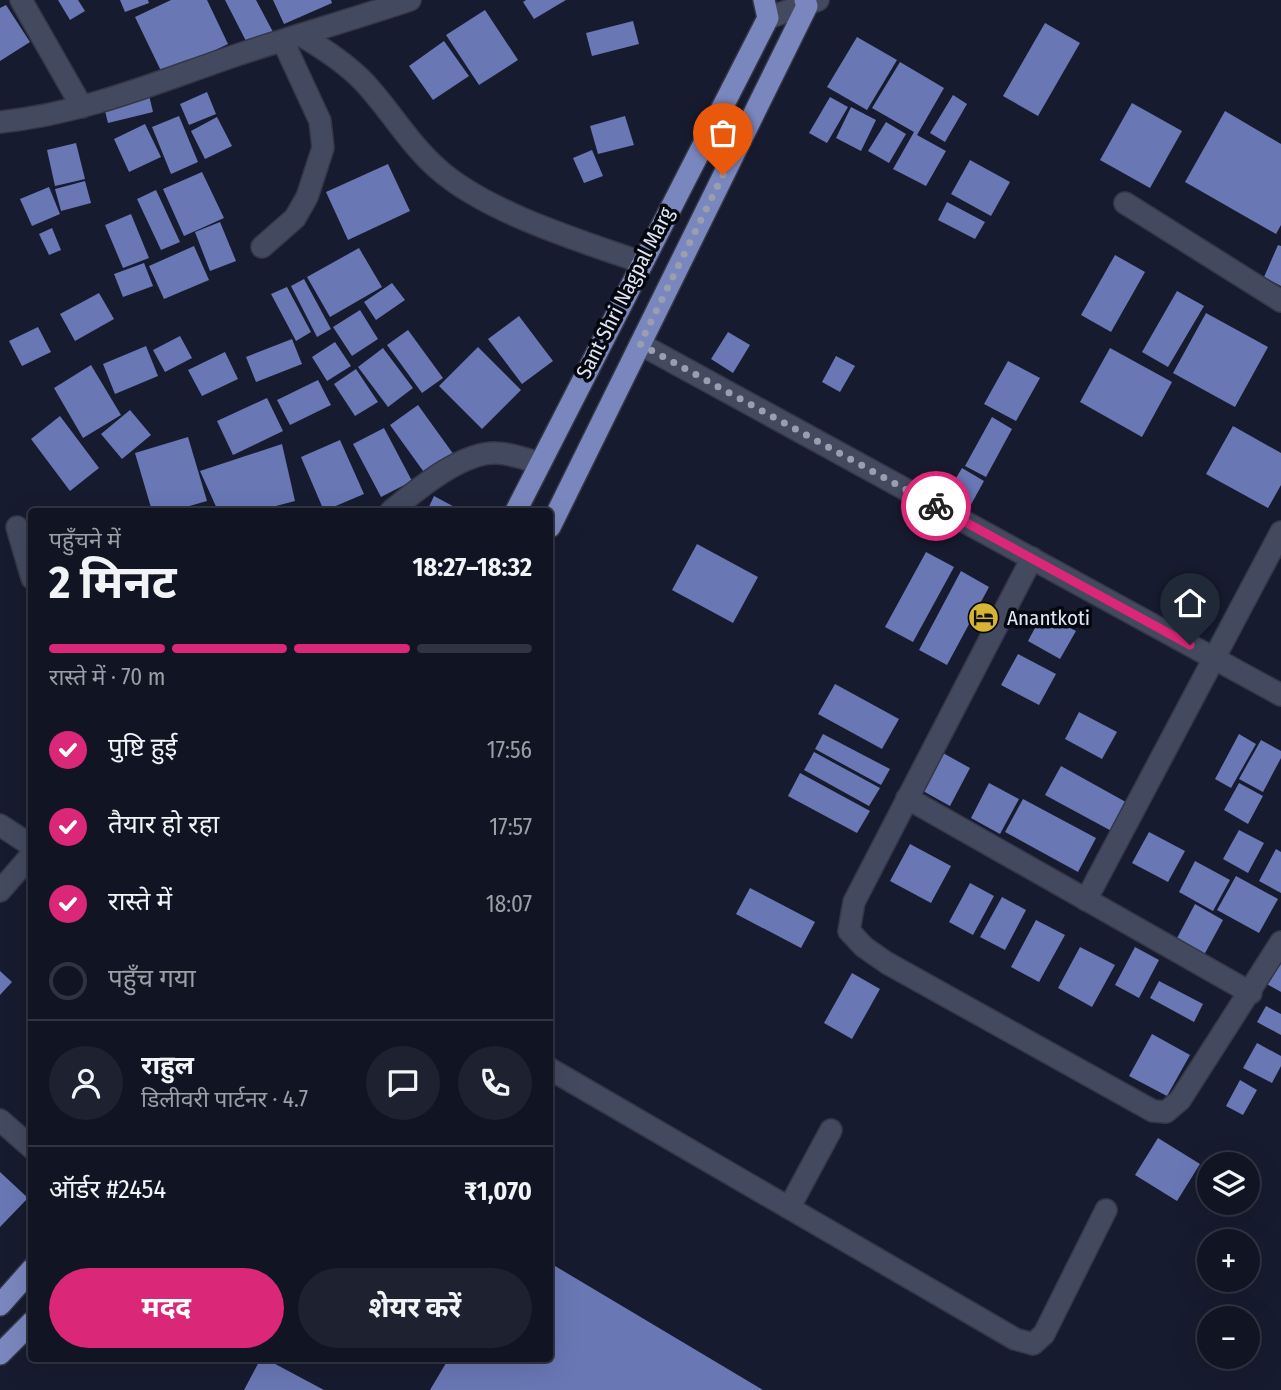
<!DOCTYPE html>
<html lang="hi">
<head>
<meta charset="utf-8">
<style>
	body { margin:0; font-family:"Fira Sans Condensed","Noto Sans Devanagari",sans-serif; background:#1e2130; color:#f1f3f6; height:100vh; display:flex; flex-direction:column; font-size:26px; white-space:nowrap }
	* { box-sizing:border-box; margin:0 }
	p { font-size:23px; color:#9c9ea6 }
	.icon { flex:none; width:38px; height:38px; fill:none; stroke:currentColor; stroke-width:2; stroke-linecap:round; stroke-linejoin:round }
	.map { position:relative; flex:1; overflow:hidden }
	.sheet { position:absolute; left:28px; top:508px; width:525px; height:854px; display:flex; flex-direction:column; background:#111423; border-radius:7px; box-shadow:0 7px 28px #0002,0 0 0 2px #303341 }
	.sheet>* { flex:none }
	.controls { position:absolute; left:1197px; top:1152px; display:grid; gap:14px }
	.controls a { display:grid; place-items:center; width:63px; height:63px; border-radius:50%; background:#111423; box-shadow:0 7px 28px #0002,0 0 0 2px #303341; font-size:35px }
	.pin { position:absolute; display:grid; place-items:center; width:60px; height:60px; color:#fff; margin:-72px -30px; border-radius:50% 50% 50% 0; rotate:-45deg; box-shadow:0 0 7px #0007 }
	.pin .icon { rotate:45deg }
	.courier { position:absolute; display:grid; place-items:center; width:70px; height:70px; margin:-35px; border:5px solid #db2777; border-radius:50%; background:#fff; color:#222; box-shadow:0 2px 9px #0007 }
	.head em { font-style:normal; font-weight:700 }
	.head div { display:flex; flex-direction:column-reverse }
	.head { display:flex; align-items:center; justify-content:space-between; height:119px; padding:0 21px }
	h1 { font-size:46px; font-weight:700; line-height:52px }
	.bar { display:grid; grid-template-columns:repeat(4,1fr); gap:10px 7px; align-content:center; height:84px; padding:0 21px }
	.bar i { height:9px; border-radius:5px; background:#303341 }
	.bar .on { background:#db2777 }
	.bar p { grid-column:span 4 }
	.line { display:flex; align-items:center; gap:18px; padding:0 21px; border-top:2px solid #303341 }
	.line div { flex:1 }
	.round { display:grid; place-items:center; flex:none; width:74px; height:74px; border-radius:37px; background:#1e2130 }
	ol { padding:0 21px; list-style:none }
	li { display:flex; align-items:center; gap:21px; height:77px }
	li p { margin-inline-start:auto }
	li .icon { padding:7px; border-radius:50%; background:#db2777; color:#fff; stroke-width:4 }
	li:last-child { color:#9c9ea6 }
	li i { width:38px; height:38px; border:4px solid #303341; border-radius:50% }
	.button { display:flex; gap:14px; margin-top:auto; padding:14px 21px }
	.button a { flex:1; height:80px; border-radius:42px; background:#db2777; color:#fff; font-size:28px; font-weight:700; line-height:80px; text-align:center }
	.button a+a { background:#1e2130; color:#f1f3f6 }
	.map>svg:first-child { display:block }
</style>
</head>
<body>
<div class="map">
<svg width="1281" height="1390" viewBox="0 0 1281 1390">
	<rect width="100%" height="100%" fill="#171b2f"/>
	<!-- building -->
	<g fill="#6977b5">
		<polygon points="58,0 78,0 85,11 70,20"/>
		<polygon points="120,0 148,0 149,3 125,12"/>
		<polygon points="171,0 207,0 228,44 163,75 135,17"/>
		<polygon points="225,0 256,0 273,32 248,45"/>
		<polygon points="273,0 331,0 332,3 284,24"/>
		<polygon points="526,0 566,0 534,19 523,2"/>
		<polygon points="6,5 30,42 0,61 0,8"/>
		<polygon points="485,10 518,60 479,85 446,35"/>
		<polygon points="633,21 639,44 592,56 586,33"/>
		<polygon points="1045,23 1080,43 1038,116 1003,96"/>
		<polygon points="857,37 897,60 867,110 827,87"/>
		<polygon points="444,41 469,76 433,100 409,66"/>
		<polygon points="900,62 944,88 917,135 946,151 926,186 893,169 914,132 872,108"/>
		<polygon points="148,91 153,112 108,123 103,103"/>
		<polygon points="207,92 216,114 189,125 180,104"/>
		<polygon points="953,95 967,104 945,142 930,133"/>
		<polygon points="830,97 848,107 827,143 809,133"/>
		<polygon points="1132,103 1182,131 1150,188 1100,160"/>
		<polygon points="851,107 876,120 861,151 836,138"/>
		<polygon points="1225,111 1281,144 1281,225 1276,234 1185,182"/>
		<polygon points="179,116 198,162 171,174 152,127"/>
		<polygon points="625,116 634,145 598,154 590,126"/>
		<polygon points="217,117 232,146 205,159 191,131"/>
		<polygon points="886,122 906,134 889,163 868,151"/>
		<polygon points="145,124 161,157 129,172 114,139"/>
		<polygon points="76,143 85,179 55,186 47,150"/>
		<polygon points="592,150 603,176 584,183 573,158"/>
		<polygon points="970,160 1010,182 991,216 951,194"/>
		<polygon points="388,164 410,211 348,240 326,192"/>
		<polygon points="202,172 224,218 184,236 163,189"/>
		<polygon points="85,181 91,203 61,211 55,189"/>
		<polygon points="49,187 60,214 32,226 20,199"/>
		<polygon points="156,190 180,242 161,250 137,199"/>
		<polygon points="947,202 985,222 975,239 938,220"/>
		<polygon points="131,214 149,258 123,268 105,225"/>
		<polygon points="220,222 236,261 210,271 195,232"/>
		<polygon points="52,228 61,250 49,255 39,234"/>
		<polygon points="1278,245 1281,246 1281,286 1264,277"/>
		<polygon points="194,246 209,280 164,299 149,266"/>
		<polygon points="359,248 382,287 330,317 307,277"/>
		<polygon points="1115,255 1145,272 1111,332 1081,315"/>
		<polygon points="144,263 153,286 123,297 114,274"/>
		<polygon points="304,279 331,329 317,337 291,286"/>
		<polygon points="392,283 405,300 376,320 364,302"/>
		<polygon points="287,287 311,332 296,341 271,294"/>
		<polygon points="1177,291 1204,306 1168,367 1142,352"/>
		<polygon points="99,293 114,319 75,341 60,314"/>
		<polygon points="360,310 378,339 352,356 333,327"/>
		<polygon points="1206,313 1268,347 1235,407 1173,373"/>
		<polygon points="519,316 553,361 522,384 488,339"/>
		<polygon points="38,327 51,352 22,366 9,341"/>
		<polygon points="408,330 443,378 422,393 387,345"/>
		<polygon points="728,332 750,345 733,373 711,359"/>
		<polygon points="180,336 192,358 165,372 153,350"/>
		<polygon points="292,339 302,364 256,382 246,357"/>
		<polygon points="335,342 351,366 327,381 312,357"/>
		<polygon points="146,346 158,376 115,394 103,364"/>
		<polygon points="478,347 521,390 482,429 439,386"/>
		<polygon points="383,348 413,388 388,407 358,367"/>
		<polygon points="1110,348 1172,382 1142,437 1080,402"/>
		<polygon points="225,352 238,379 202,396 188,370"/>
		<polygon points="836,356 855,366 840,392 822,382"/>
		<polygon points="1008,361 1040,378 1016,421 984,404"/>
		<polygon points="91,365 121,415 83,438 54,388"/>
		<polygon points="356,369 378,402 355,416 334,384"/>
		<polygon points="318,380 331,405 290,425 277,400"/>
		<polygon points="267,398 283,431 233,455 217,421"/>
		<polygon points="418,405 454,455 426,475 390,425"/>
		<polygon points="130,410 151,435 122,459 101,434"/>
		<polygon points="60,416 99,468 70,491 31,439"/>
		<polygon points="992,417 1012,429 986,477 965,466"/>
		<polygon points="1233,426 1281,453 1281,485 1268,508 1206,474"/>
		<polygon points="384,428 412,481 381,497 353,444"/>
		<polygon points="188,437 207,501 172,511 152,511 135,453"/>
		<polygon points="340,440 364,494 324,511 301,457"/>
		<polygon points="282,444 295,501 257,511 218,511 200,471"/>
		<polygon points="962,468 984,481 968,510 945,497"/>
		<polygon points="434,496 462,511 427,511"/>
		<polygon points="697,544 758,577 733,623 672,590"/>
		<polygon points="926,552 954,567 913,642 885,627"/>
		<polygon points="961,571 989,587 947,665 919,650"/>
		<polygon points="1043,613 1076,631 1060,659 1028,641"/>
		<polygon points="1018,654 1056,674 1039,705 1001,685"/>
		<polygon points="835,684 899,719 882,749 818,714"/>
		<polygon points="1079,712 1117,732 1102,759 1065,739"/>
		<polygon points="823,734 890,769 881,785 815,749"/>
		<polygon points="1239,734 1256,744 1231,788 1215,779"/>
		<polygon points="1261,740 1281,751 1281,758 1263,792 1239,779"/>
		<polygon points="814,752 880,788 869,806 804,770"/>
		<polygon points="943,753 970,768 950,806 923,791"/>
		<polygon points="1061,766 1133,806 1117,834 1045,795"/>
		<polygon points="800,773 870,811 857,833 788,796"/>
		<polygon points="989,783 1019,799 1000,834 971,818"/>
		<polygon points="1239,783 1263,796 1248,824 1224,810"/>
		<polygon points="1023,799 1096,838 1078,872 1005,832"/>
		<polygon points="1239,830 1264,843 1248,873 1223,859"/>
		<polygon points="1149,832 1185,851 1168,882 1132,863"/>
		<polygon points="910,844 951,866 931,903 890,881"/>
		<polygon points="1276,849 1281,852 1281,893 1259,881"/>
		<polygon points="1195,861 1230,880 1213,911 1179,892"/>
		<polygon points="1236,876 1278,899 1259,933 1217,910"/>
		<polygon points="970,883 994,896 973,935 949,922"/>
		<polygon points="750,888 815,922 801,948 736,914"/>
		<polygon points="1002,897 1026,910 1005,950 980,937"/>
		<polygon points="1195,904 1223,920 1204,955 1176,940"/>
		<polygon points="1036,920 1065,935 1039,982 1011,967"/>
		<polygon points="1080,947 1115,965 1092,1007 1058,988"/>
		<polygon points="1135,947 1159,960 1139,998 1115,985"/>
		<polygon points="1281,954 1281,992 1265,983"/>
		<polygon points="0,971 12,982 0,995"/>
		<polygon points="852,973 880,989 852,1039 824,1023"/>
		<polygon points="1159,981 1203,1004 1194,1022 1150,998"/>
		<polygon points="1266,1006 1281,1014 1281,1035 1257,1022"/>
		<polygon points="1152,1034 1190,1055 1167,1096 1129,1076"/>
		<polygon points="1257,1043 1281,1056 1281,1066 1272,1083 1243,1068"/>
		<polygon points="1240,1080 1257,1090 1243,1115 1226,1106"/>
		<polygon points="1158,1138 1200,1164 1177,1201 1135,1175"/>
		<polygon points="0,1172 28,1198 0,1227"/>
		<polygon points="550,1263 763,1390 430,1390 449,1358 550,1358"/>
		<polygon points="261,1358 264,1358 324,1390 244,1390"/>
	</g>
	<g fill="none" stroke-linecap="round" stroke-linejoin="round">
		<defs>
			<g id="minor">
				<polyline points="21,0 82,107"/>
				<polyline points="768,18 818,0"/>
				<path d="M302 36C324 49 344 62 362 80 389 108 409 144 438 169 486 212 580 241 641 262"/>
				<path d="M0 122C81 114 155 83 231 57 290 37 351 20 410 0"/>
				<polyline points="1125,203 1281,301"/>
				<polyline points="262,247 295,218 307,197 323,148 320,121 283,41"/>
				<polyline points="640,344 1281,695"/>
				<path d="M391 511C417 490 461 452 496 453 510 453 525 459 539 463"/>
				<polyline points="17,527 32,578"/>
				<polyline points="1032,558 854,902 849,931 864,947 887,963 1153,1111 1166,1112 1180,1100 1281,942"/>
				<polyline points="907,798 1251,993"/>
				<polyline points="0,825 32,846"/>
				<polyline points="0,891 32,854"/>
				<polyline points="1086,900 1281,532"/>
				<polyline points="550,1069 1015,1339 1033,1344 1044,1334 1106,1210"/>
				<polyline points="0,1120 32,1148"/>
				<polyline points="789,1208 831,1130"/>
			</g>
			<g id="major">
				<polyline points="516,511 768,18 764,0"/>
				<polyline points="550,527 807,6 805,0"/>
				<polyline points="0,1305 32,1269"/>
				<polyline points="0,1354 32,1322"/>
			</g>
		</defs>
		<!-- minor casing -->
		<use href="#minor" stroke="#353747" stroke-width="24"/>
		<!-- major casing -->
		<use href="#major" stroke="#353747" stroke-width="24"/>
		<!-- minor -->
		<use href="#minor" stroke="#43495f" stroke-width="21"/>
		<!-- major -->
		<use href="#major" stroke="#7a87be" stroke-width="21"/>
	</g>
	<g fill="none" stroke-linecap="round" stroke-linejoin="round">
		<!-- done -->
		<polyline stroke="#9a9eae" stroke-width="7" stroke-dasharray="0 12.6" points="723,175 640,344 936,506"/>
		<!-- route -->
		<polyline stroke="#db2777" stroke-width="9" points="936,506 1190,645"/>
	</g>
	<!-- icons -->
	<defs>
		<symbol id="hotel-disc" viewBox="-11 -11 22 22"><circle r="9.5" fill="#d7b434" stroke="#05070f"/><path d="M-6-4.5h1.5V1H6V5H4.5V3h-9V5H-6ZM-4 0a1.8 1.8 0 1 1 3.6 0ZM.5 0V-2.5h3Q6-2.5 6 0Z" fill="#111"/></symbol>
	</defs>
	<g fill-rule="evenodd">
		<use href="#hotel-disc" x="966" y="600" width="35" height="35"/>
	</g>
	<g text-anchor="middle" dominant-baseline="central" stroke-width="7" stroke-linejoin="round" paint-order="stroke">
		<!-- street labels -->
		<g font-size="21" fill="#e1e5f3" stroke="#05070f">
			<text transform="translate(625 293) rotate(-63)">Sant Shri Nagpal Marg</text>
		</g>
		<!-- poi labels -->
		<g font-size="21" fill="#e1e5f3" stroke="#05070f" text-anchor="start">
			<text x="1007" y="618">Anantkoti</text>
		</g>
	</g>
</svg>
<div class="controls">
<a><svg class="icon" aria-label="layers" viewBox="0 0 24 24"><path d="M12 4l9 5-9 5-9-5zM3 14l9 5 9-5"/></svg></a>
<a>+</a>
<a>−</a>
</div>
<div class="pin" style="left:723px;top:175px;background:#ea580c"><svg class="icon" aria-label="bag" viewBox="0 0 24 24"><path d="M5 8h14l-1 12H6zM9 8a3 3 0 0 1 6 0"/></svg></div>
<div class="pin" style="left:1190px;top:645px;background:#1f2937"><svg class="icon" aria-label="home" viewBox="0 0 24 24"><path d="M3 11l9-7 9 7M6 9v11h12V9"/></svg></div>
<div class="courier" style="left:936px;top:506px"><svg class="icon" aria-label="bike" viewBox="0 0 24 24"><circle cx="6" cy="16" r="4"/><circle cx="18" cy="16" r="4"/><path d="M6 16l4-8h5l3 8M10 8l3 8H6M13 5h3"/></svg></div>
<section class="sheet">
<div class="head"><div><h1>2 मिनट</h1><p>पहुँचने में</p></div><em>18:27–18:32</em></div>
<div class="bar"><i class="on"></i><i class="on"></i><i class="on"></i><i></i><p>रास्ते में · 70 m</p></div>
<ol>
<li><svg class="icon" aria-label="check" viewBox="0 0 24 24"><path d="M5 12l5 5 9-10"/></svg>पुष्टि हुई<p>17:56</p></li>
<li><svg class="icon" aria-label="check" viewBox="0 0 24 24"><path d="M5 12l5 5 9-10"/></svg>तैयार हो रहा<p>17:57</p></li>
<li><svg class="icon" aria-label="check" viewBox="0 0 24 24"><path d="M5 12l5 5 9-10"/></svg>रास्ते में<p>18:07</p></li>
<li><i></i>पहुँच गया</li>
</ol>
<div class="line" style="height:126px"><a class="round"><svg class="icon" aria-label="person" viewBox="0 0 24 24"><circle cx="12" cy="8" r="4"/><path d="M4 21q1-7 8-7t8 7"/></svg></a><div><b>राहुल</b><p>डिलीवरी पार्टनर · 4.7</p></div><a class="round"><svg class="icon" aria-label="chat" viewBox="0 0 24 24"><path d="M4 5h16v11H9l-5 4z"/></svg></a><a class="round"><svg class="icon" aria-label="phone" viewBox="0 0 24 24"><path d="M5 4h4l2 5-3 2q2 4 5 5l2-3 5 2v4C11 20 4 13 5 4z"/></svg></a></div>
<div class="line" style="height:91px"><div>ऑर्डर #2454</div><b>₹1,070</b></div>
<div class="button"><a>मदद</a><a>शेयर करें</a></div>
</section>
</div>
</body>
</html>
